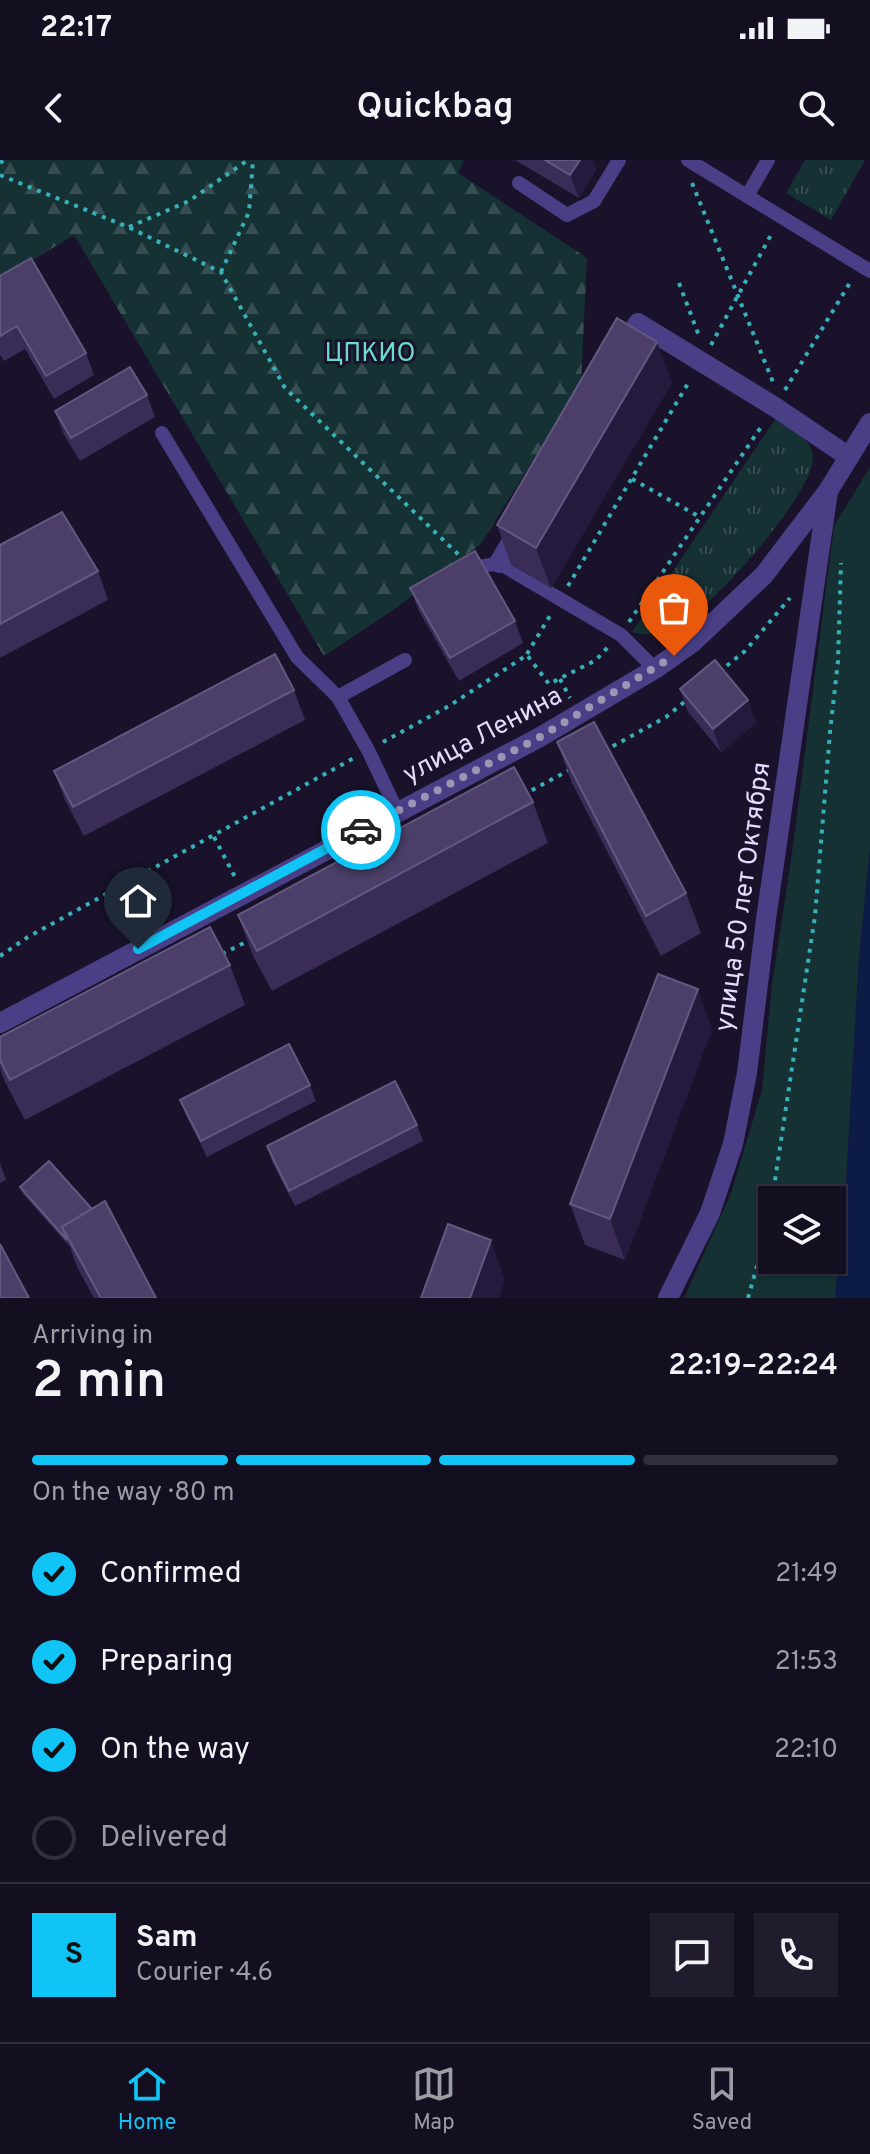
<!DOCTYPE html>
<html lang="en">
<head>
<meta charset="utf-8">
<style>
	body { margin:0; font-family:Overpass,sans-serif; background:#201c2d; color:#f1f3f6; height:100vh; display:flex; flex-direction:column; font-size:30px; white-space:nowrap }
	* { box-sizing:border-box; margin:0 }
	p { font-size:26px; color:#9d9ca5 }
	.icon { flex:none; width:44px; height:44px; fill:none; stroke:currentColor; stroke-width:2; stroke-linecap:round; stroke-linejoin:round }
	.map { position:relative; height:1138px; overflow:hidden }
	.panel { display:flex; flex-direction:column; background:#130e20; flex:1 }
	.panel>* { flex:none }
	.controls { position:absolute; left:758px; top:1026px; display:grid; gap:16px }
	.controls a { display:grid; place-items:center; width:88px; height:88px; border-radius:0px; background:#130e20; box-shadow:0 2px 6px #0004,0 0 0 2px #322e3e; font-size:40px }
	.pin { position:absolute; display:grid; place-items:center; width:68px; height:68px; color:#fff; margin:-82px -34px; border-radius:50% 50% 50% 0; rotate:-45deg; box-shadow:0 0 8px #0007 }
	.pin .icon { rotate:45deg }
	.courier { position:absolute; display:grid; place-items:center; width:80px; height:80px; margin:-40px; border:6px solid #10c5f5; border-radius:50%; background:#fff; color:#222; box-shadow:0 2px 10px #0007 }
	.headline em { font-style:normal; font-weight:600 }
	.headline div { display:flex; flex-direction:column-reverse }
	.headline { display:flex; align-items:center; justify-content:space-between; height:136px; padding:0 32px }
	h1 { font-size:52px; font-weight:600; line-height:60px }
	.bar { display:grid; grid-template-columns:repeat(4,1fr); gap:12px 8px; align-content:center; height:96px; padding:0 32px }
	.bar i { height:10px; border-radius:6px; background:#322e3e }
	.bar .active { background:#10c5f5 }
	.bar p { grid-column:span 4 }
	.line { display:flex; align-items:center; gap:20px; padding:0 32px; border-top:2px solid #322e3e }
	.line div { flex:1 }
	.round { display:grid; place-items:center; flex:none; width:84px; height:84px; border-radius:0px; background:#201c2d }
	ol { padding:0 32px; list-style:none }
	li { display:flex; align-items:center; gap:24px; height:88px }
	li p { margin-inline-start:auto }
	li .icon { padding:8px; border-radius:50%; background:#10c5f5; color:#111; stroke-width:4 }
	li:last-child { color:#9d9ca5 }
	li i { width:44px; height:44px; border:4px solid #322e3e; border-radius:50% }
	.status { display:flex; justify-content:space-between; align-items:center; height:56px; padding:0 40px; background:#130e20; direction:ltr }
	.status svg { height:22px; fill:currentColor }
	header { display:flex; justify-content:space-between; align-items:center; height:104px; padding:0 32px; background:#130e20; font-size:36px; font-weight:600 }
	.menu { display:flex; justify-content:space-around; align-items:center; height:112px; border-top:2px solid #322e3e; background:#130e20; font-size:22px; color:#9d9ca5 }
	.menu a { display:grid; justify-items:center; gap:4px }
	.menu .active { color:#10c5f5 }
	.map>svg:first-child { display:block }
</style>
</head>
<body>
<div class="status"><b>22:17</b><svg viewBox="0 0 49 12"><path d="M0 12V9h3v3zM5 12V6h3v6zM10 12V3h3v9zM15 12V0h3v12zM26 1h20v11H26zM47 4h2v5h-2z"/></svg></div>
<header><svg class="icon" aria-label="back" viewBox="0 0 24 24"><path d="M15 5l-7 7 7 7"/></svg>Quickbag<svg class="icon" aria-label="search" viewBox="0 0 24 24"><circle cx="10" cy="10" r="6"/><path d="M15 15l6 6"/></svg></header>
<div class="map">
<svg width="870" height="1138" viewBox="0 0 870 1138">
	<defs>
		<pattern id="grass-tufts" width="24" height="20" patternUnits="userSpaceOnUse" patternTransform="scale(2)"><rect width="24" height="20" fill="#153133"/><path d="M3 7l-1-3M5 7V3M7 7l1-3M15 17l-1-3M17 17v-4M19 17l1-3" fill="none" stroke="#374e52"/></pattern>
		<pattern id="forest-firs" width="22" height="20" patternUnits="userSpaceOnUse" patternTransform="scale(2)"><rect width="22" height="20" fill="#153133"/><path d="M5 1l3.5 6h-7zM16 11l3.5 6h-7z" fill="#374e52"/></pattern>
	</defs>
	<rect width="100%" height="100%" fill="#19122a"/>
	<!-- grass -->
	<g fill="url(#grass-tufts)">
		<polygon points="805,0 865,0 831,60 786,33"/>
		<path d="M776 258C790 268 812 278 813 297 813 336 709 451 674 468 660 475 647 476 632 472Z"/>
	</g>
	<!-- forest -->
	<polygon fill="url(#forest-firs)" points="0,0 464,0 458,13 587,98 581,223 481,384 396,448 324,496 74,75 0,120"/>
	<!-- green -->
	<path fill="#153133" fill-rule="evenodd" d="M870 307V689L859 798 844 1058 835 1138H684L731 1033 762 930 772 824 792 693 834 366ZM772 1040H832V1100H772Z"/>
	<!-- water -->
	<polygon fill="#0d1c47" points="870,689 870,1138 835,1138 844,1058 859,798"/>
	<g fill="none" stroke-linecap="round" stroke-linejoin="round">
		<!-- path -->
		<g stroke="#36b1b8" stroke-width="4" stroke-dasharray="4 6" stroke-linecap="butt">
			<polyline points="0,3 4,0"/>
			<polyline points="0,15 128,67 221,112 285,228 461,397"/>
			<polyline points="692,23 773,222"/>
			<polyline points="129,67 189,41 248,0"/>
			<polyline points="221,112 249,52 253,0"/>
			<polyline points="679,123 699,176"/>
			<polyline points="711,185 772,73"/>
			<polyline points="785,230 851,121"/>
			<polyline points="632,319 700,357"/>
			<polyline points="568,426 690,220"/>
			<polyline points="629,462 763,264"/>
			<polyline points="527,494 551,454"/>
			<polyline points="719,512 745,491 790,438"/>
			<polyline points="560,519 570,538"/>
			<polyline points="383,582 449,546 527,495 549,524 596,500 608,487"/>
			<polyline points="604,591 666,557 688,539"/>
			<polyline points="523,635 571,609"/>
			<polyline points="214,677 235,717"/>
			<polyline points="222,794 250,780"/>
			<polyline points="0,796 28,777 354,598"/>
			<polyline points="772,1040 815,756 830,572 838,501 841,403"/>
			<polyline points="748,1138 768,1067 772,1040"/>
		</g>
		<!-- service -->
		<g stroke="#4a3f86" stroke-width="14">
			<polyline points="688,0 870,111"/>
			<polyline points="519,23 567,55 594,41 619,0"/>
			<polyline points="747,36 768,0"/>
			<polyline points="162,273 297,497 338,537 368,590 397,651"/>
			<polyline points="473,408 499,403 621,475 655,509"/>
			<polyline points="338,537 405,500"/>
		</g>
		<!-- minor -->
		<g stroke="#4a3f86" stroke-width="20">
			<polyline points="621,192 638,163 775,247 849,297"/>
			<polyline points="499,403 519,369"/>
			<polyline points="668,1138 710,1053 733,984 747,913 766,759 828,331"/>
		</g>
		<!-- tertiary -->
		<polyline stroke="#4a3f86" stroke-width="20" points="0,863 540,577 655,509 693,482 764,415 828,331 870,263"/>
	</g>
	<!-- wall -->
	<g fill="#392c57">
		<polygon points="515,0 593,0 596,10 579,38"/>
		<polygon points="0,116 86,193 94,215 54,239 25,189 4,201 0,195"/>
		<polygon points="672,222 551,428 511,405 497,365"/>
		<polygon points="147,235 155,257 80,301 63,273 55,251"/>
		<polygon points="0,385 98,411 108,440 0,498"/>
		<polygon points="410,428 515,461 523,483 459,521 419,451"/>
		<polygon points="680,529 748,540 756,563 721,592 688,552"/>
		<polygon points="294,530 305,560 84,676 65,640 54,611"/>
		<polygon points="557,582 686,733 701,773 661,796 572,623"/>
		<polygon points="533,642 548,683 272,831 253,796 238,755"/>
		<polygon points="230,805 245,845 25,960 5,922 0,908 0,877"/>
		<polygon points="712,869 625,1100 585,1085 570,1044"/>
		<polygon points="310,925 316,941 207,997 186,955 180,940"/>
		<polygon points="417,965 423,981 295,1046 272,1002 267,986"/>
		<polygon points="0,1003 6,1020 0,1023"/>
		<polygon points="20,1027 156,1138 94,1138 77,1107 70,1087 23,1034"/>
	</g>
	<!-- shaded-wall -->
	<g fill="#241a3d">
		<polygon points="580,0 593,0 596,10 579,38 570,15"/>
		<polygon points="657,182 672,222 551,428 536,388"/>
		<polygon points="748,540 756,563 721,592 713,569"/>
		<polygon points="698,829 712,869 625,1100 610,1059"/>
		<polygon points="491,1080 505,1120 499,1138 470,1138"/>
	</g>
	<!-- building -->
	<g fill="#4b3f69" stroke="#635880" stroke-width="2">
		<polygon points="545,0 580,0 570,15"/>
		<polygon points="31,98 86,193 46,216 17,166 0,176 0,116"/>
		<polygon points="617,158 657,182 536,388 497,365"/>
		<polygon points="130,207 147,235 71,278 55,251"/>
		<polygon points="62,352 98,411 0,464 0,385"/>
		<polygon points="475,391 515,461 450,498 410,428"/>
		<polygon points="275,494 294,530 73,647 54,611"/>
		<polygon points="715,500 748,540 713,569 680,529"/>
		<polygon points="594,562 686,733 646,756 557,582"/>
		<polygon points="514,607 533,642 257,791 238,755"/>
		<polygon points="210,767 230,805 10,920 0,900 0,877"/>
		<polygon points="658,814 698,829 610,1059 570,1044"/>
		<polygon points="289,884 310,925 201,981 180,940"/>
		<polygon points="395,921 417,965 289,1031 267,986"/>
		<polygon points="49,1001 92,1049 62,1067 67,1080 20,1027"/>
		<polygon points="105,1041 156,1138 101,1138 62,1067"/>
		<polygon points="448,1064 491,1080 470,1138 421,1138"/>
		<polygon points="0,1084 29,1138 0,1138"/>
	</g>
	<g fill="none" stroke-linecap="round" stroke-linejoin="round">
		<!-- done -->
		<polyline stroke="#9d95b4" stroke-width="8" stroke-dasharray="0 14.4" points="361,670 540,577 674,496"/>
		<!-- route -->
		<polyline stroke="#10c5f5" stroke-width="10" points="138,789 361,670"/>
	</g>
	<g text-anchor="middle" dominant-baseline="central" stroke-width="6" stroke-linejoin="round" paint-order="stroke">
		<!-- park labels -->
		<g font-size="26" fill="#69dccc" stroke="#19122a">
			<text x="370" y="194">ЦПКИО</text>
		</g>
		<!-- street labels -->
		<g font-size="26" fill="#e4dcfe" stroke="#19122a">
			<text transform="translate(483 576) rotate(-28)">улица Ленина</text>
			<text transform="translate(744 737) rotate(-82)">улица 50 лет Октября</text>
		</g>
	</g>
</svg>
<div class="controls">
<a><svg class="icon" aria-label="layers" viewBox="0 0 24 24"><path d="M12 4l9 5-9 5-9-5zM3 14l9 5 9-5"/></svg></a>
</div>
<div class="pin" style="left:674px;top:496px;background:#ea580c"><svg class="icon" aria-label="bag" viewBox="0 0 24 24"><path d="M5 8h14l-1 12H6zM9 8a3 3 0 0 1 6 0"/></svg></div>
<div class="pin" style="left:138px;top:789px;background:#1f2937"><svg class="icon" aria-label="home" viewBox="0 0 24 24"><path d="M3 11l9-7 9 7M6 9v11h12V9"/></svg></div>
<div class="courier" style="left:361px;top:670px"><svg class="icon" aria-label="car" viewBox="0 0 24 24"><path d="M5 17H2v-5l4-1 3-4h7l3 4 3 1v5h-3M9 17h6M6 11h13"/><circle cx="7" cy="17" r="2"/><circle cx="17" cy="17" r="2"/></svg></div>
</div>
<section class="panel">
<div class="headline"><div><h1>2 min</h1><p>Arriving in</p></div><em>22:19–22:24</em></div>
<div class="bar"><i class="active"></i><i class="active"></i><i class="active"></i><i></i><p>On the way · 80 m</p></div>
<ol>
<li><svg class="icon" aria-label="check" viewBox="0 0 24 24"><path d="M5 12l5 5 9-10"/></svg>Confirmed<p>21:49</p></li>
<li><svg class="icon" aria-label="check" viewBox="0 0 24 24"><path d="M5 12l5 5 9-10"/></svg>Preparing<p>21:53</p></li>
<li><svg class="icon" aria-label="check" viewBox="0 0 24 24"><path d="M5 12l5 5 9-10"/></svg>On the way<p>22:10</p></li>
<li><i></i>Delivered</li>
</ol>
<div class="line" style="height:144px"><b class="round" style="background:#10c5f5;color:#111">S</b><div><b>Sam</b><p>Courier · 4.6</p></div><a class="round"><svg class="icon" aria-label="chat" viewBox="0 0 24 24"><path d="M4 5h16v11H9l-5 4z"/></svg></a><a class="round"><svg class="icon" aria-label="phone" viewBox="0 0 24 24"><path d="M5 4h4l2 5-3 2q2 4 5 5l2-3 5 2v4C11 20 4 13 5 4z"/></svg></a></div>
</section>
<nav class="menu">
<a class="active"><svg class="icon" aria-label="home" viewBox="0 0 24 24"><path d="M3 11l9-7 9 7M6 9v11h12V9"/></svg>Home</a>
<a><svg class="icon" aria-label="map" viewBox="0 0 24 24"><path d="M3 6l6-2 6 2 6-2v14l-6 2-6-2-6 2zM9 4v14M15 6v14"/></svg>Map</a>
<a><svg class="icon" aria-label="saved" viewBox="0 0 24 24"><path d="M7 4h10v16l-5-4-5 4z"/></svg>Saved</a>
</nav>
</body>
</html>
